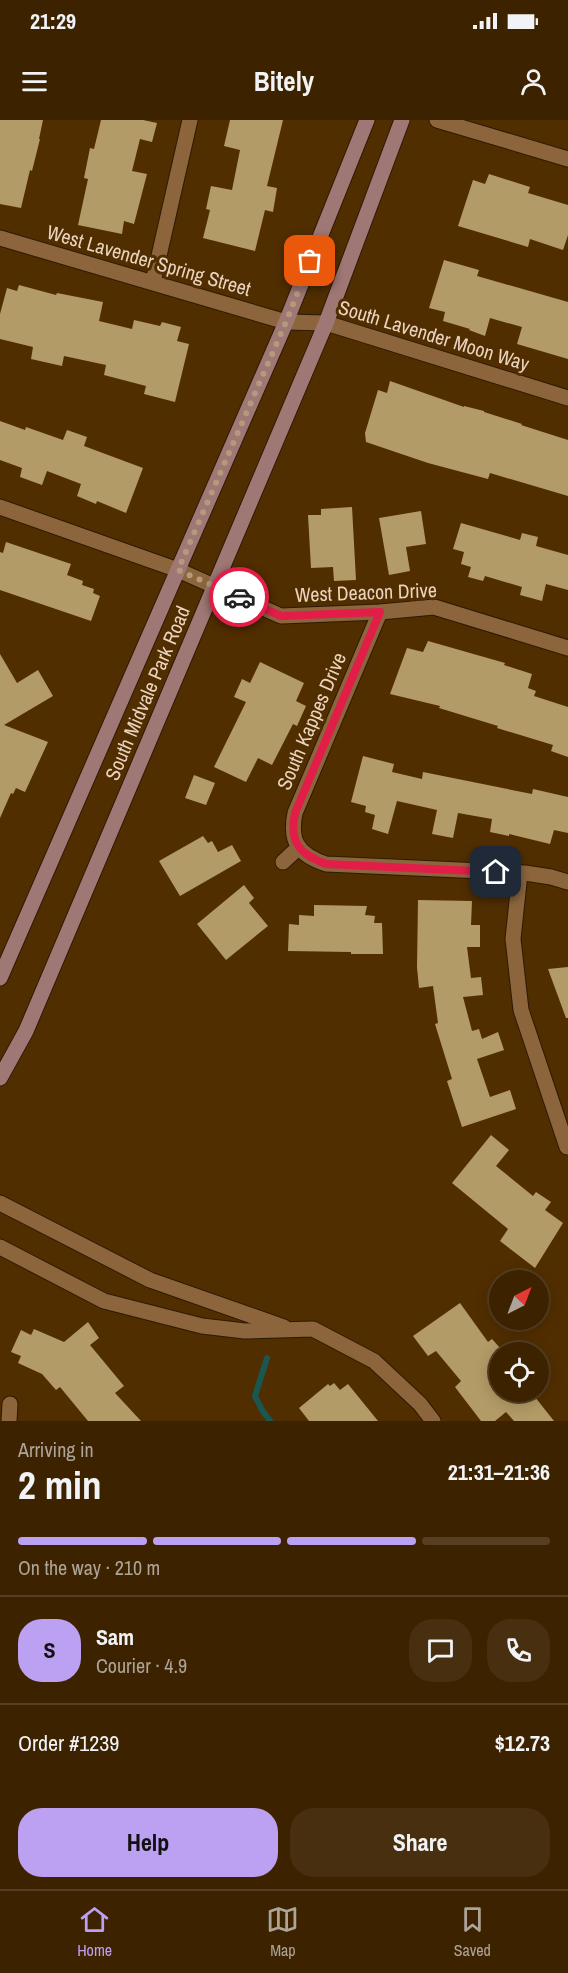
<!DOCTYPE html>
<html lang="en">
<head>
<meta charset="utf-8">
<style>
	body { margin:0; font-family:"Archivo Narrow",sans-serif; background:#482f0f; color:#f1f3f6; height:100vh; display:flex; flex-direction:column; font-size:22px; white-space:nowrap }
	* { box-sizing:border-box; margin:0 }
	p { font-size:20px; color:#ada499 }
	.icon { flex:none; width:33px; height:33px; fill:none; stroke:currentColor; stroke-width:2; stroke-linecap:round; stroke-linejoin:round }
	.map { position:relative; height:1301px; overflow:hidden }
	.sheet { display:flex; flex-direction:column; background:#3d2200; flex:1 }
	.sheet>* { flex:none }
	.needle { width:39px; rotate:42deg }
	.controls { position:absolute; left:489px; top:1150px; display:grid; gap:12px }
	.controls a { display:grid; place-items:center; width:60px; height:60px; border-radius:50%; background:#3d2200; box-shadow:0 3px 15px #0003,0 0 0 2px #563f22; font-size:30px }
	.pin { position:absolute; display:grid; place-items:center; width:51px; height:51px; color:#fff; margin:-26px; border-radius:12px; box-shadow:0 3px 9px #0006 }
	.courier { position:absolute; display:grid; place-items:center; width:60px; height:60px; margin:-30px; border:4px solid #e11d48; border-radius:50%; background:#fff; color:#222; box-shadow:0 2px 8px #0007 }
	.summary em { font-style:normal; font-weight:800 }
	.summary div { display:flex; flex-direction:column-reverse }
	.summary { display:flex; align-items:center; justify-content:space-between; height:102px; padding:0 18px }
	h1 { font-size:39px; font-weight:800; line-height:45px }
	.bar { display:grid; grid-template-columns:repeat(4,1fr); gap:9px 6px; align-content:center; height:72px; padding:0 18px }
	.bar i { height:8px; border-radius:4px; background:#563f22 }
	.bar .current { background:#bca0f2 }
	.bar p { grid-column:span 4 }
	.line { display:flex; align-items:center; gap:15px; padding:0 18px; border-top:2px solid #563f22 }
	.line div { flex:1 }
	.round { display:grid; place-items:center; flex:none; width:63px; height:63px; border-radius:24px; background:#482f0f }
	.action { display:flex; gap:12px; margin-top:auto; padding:12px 18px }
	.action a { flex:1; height:69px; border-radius:24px; background:#bca0f2; color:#111; font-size:24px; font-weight:800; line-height:69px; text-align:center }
	.action a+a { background:#482f0f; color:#f1f3f6 }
	.status { display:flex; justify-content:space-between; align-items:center; height:42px; padding:0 30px; background:#3d2200; direction:ltr }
	.status svg { height:16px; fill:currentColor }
	header { display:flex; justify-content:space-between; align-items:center; height:78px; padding:0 18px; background:#3d2200; font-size:27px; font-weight:800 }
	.dock { display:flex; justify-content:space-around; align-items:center; height:84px; border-top:2px solid #563f22; background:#3d2200; font-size:16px; color:#ada499 }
	.dock a { display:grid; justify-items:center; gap:3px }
	.dock .current { color:#bca0f2 }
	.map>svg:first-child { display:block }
</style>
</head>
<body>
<div class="status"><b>21:29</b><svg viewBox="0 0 49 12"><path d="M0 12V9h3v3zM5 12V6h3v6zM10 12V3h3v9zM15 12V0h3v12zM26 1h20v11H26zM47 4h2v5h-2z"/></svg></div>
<header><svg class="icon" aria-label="menu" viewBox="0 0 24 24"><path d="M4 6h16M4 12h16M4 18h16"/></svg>Bitely<svg class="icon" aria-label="person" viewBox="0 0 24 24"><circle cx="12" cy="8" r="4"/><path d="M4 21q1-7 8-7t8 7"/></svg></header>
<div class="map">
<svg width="568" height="1301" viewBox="0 0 568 1301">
	<rect width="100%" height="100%" fill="#512e00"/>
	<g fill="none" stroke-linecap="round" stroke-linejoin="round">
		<!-- stream -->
		<polyline stroke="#1a5751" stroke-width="6" points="267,1238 255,1276 262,1290 270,1301"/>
	</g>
	<!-- building -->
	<g fill="#b39b67">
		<polygon points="0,0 43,0 39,19 40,19 32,51 30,50 21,88 0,84"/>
		<polygon points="101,0 143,0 157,3 152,22 140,19 132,51 147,54 134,104 124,101 122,114 78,105 88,59 84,58 90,28 94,29"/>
		<polygon points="230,0 283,0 267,66 277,68 273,92 265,90 255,131 203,118 210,90 206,89 211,66 232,70 240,30 224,26"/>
		<polygon points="489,54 530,67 528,73 568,85 568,115 563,130 530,119 528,127 458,106 473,60 485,64"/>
		<polygon points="444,140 479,150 477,156 568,182 568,239 517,224 522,207 490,198 485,216 469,210 470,209 443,201 445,192 429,188"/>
		<polygon points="19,165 56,175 57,173 103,182 99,201 132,209 134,200 160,206 162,202 181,207 177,221 189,224 175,282 144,274 146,266 104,255 106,245 64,236 62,246 31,239 33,227 0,219 0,194 7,168 17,171"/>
		<polygon points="390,261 464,287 464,286 484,291 484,292 522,304 521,305 568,320 568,376 490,353 488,359 428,343 366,322 365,313 378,270 387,273"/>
		<polygon points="0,301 25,310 26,307 63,320 67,310 87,317 84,326 143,348 126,393 97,381 96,384 77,376 81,364 47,351 42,365 20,357 22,348 0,340"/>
		<polygon points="352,387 356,460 334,461 333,447 311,448 308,395 321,395 321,389"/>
		<polygon points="421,391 426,424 406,427 410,451 389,455 379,398"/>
		<polygon points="461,403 520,420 522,413 538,417 536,426 568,435 568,470 546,464 542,481 520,475 522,467 485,456 483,461 468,457 471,447 461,444 464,432 453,429"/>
		<polygon points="6,422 71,444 67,455 83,461 82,465 94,469 93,473 100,476 91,501 0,470 0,432 3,433"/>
		<polygon points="428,521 505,543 504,545 532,554 528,568 536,571 534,576 568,587 568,637 551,631 553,625 497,608 498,606 439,588 440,586 390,574 407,528 423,532"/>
		<polygon points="0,534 17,563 38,550 53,576 4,605 48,622 25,672 16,668 13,674 11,673 0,698"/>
		<polygon points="260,542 304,563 296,581 306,586 297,606 293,604 272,645 258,638 246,662 214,647 246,582 234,577 242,559 250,563"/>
		<polygon points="363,636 394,644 392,652 422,659 423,652 532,674 533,669 568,677 568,713 554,710 550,724 509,714 509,716 490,712 492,699 458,693 453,718 432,714 437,690 397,681 388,714 372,709 375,695 365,692 366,686 351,682"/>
		<polygon points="194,655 215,663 206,685 185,678"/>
		<polygon points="203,716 208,723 212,721 218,732 232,725 241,741 180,776 159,741"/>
		<polygon points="244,765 254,778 249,783 268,806 226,840 197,804"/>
		<polygon points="418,780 472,781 471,805 480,805 480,827 467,827 471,858 481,857 483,875 463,877 472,911 479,909 482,919 498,912 504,930 477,939 490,977 510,970 516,989 462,1007 447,961 452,959 435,904 438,903 433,866 419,868 417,847"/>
		<polygon points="314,785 367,786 365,795 375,796 374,803 382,803 383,834 351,834 351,832 288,831 289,804 299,805 299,795 314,796"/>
		<polygon points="568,847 568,898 566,898 548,849"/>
		<polygon points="491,1015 509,1030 496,1046 533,1076 536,1072 551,1082 545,1090 563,1103 535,1148 500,1121 508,1109 452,1063"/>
		<polygon points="460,1183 488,1222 492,1219 500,1228 500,1272 531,1272 554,1301 514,1301 506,1292 495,1301 481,1301 455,1267 461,1261 436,1231 428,1236 413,1216"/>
		<polygon points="88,1202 99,1218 90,1225 124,1266 115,1273 141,1301 88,1301 60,1267 56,1270 42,1254 18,1243 21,1236 11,1232 21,1210 31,1215 34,1209 64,1222"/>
		<polygon points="334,1263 340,1270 348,1264 378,1301 309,1301 299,1288 328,1264 330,1266"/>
	</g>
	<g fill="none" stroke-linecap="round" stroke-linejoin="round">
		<defs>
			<g id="minor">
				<polyline points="437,0 568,39"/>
				<polyline points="0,118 286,202 326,203 568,278"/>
				<polyline points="153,162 190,0"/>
				<polyline points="0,387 178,450 281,496 380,492 434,487 568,528"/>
				<path d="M380 492 295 693C289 722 299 735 326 744L525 753 551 757 568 762"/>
				<polyline points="283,742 299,727"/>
				<polyline points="520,753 513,819 521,890 567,1027"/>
				<polyline points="0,1083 150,1160 284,1207"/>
				<polyline points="0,1127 104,1181 202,1206 245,1211 313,1209 374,1241 420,1284 433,1301"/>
				<polyline points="9,1301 10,1284"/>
			</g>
			<g id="secondary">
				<polyline points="0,858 286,202 367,0"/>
				<polyline points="0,958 26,911 326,203 402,0"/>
			</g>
		</defs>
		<!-- minor casing -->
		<use href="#minor" stroke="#2d1a05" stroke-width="17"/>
		<!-- secondary casing -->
		<use href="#secondary" stroke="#2d1a05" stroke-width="17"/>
		<!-- minor -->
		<use href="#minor" stroke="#8c653d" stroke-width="15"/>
		<!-- secondary -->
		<use href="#secondary" stroke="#9f7774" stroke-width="15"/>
	</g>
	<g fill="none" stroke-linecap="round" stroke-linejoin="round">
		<!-- done -->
		<polyline stroke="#b49a7c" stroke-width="6" stroke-dasharray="0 10.8" points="239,477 178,450 286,202 310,141"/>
		<!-- route -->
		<path stroke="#e11d48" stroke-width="8" d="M239 477 281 496 380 492 295 693C289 722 299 734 326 744L496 752"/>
	</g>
	<g text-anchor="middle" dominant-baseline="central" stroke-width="6" stroke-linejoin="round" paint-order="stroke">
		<!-- street labels -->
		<g font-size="20" fill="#ead4bf" stroke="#512e00">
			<text transform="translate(149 140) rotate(16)">West Lavender Spring Street</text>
			<text transform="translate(434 215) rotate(17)">South Lavender Moon Way</text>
			<text transform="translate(366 472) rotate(-2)">West Deacon Drive</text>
			<text transform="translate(147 573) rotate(-67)">South Midvale Park Road</text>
			<text transform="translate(311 601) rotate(-67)">South Kappes Drive</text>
		</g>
	</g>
</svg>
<div class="controls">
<a><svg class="needle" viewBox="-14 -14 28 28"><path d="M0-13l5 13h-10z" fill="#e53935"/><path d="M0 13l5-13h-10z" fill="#ada499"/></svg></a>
<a><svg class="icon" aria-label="locate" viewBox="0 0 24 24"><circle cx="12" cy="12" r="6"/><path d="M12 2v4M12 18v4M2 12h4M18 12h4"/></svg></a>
</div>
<div class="pin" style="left:310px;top:141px;background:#ea580c"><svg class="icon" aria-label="bag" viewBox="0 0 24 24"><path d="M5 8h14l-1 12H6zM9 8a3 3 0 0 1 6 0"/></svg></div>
<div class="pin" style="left:496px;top:752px;background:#1f2937"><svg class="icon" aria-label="home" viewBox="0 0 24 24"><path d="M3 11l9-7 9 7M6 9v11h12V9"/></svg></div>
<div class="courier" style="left:239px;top:477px"><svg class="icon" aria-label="car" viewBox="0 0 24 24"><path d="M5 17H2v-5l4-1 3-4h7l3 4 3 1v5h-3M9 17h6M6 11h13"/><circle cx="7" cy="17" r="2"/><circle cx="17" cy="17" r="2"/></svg></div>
</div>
<section class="sheet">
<div class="summary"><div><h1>2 min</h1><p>Arriving in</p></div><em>21:31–21:36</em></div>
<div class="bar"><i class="current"></i><i class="current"></i><i class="current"></i><i></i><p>On the way · 210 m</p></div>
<div class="line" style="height:108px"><b class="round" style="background:#bca0f2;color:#111">S</b><div><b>Sam</b><p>Courier · 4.9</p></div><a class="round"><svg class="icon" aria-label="chat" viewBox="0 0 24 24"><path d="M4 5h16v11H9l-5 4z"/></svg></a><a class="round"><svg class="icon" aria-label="phone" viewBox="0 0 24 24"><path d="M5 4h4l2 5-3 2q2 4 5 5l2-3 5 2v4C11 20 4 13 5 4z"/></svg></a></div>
<div class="line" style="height:78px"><div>Order #1239</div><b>$12.73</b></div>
<div class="action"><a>Help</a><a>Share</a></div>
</section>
<nav class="dock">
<a class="current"><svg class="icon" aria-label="home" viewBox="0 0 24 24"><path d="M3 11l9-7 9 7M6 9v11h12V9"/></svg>Home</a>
<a><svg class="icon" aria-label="map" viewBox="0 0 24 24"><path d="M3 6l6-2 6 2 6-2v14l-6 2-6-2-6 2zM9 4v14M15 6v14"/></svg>Map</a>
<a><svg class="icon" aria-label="saved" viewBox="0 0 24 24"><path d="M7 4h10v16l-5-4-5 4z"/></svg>Saved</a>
</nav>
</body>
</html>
